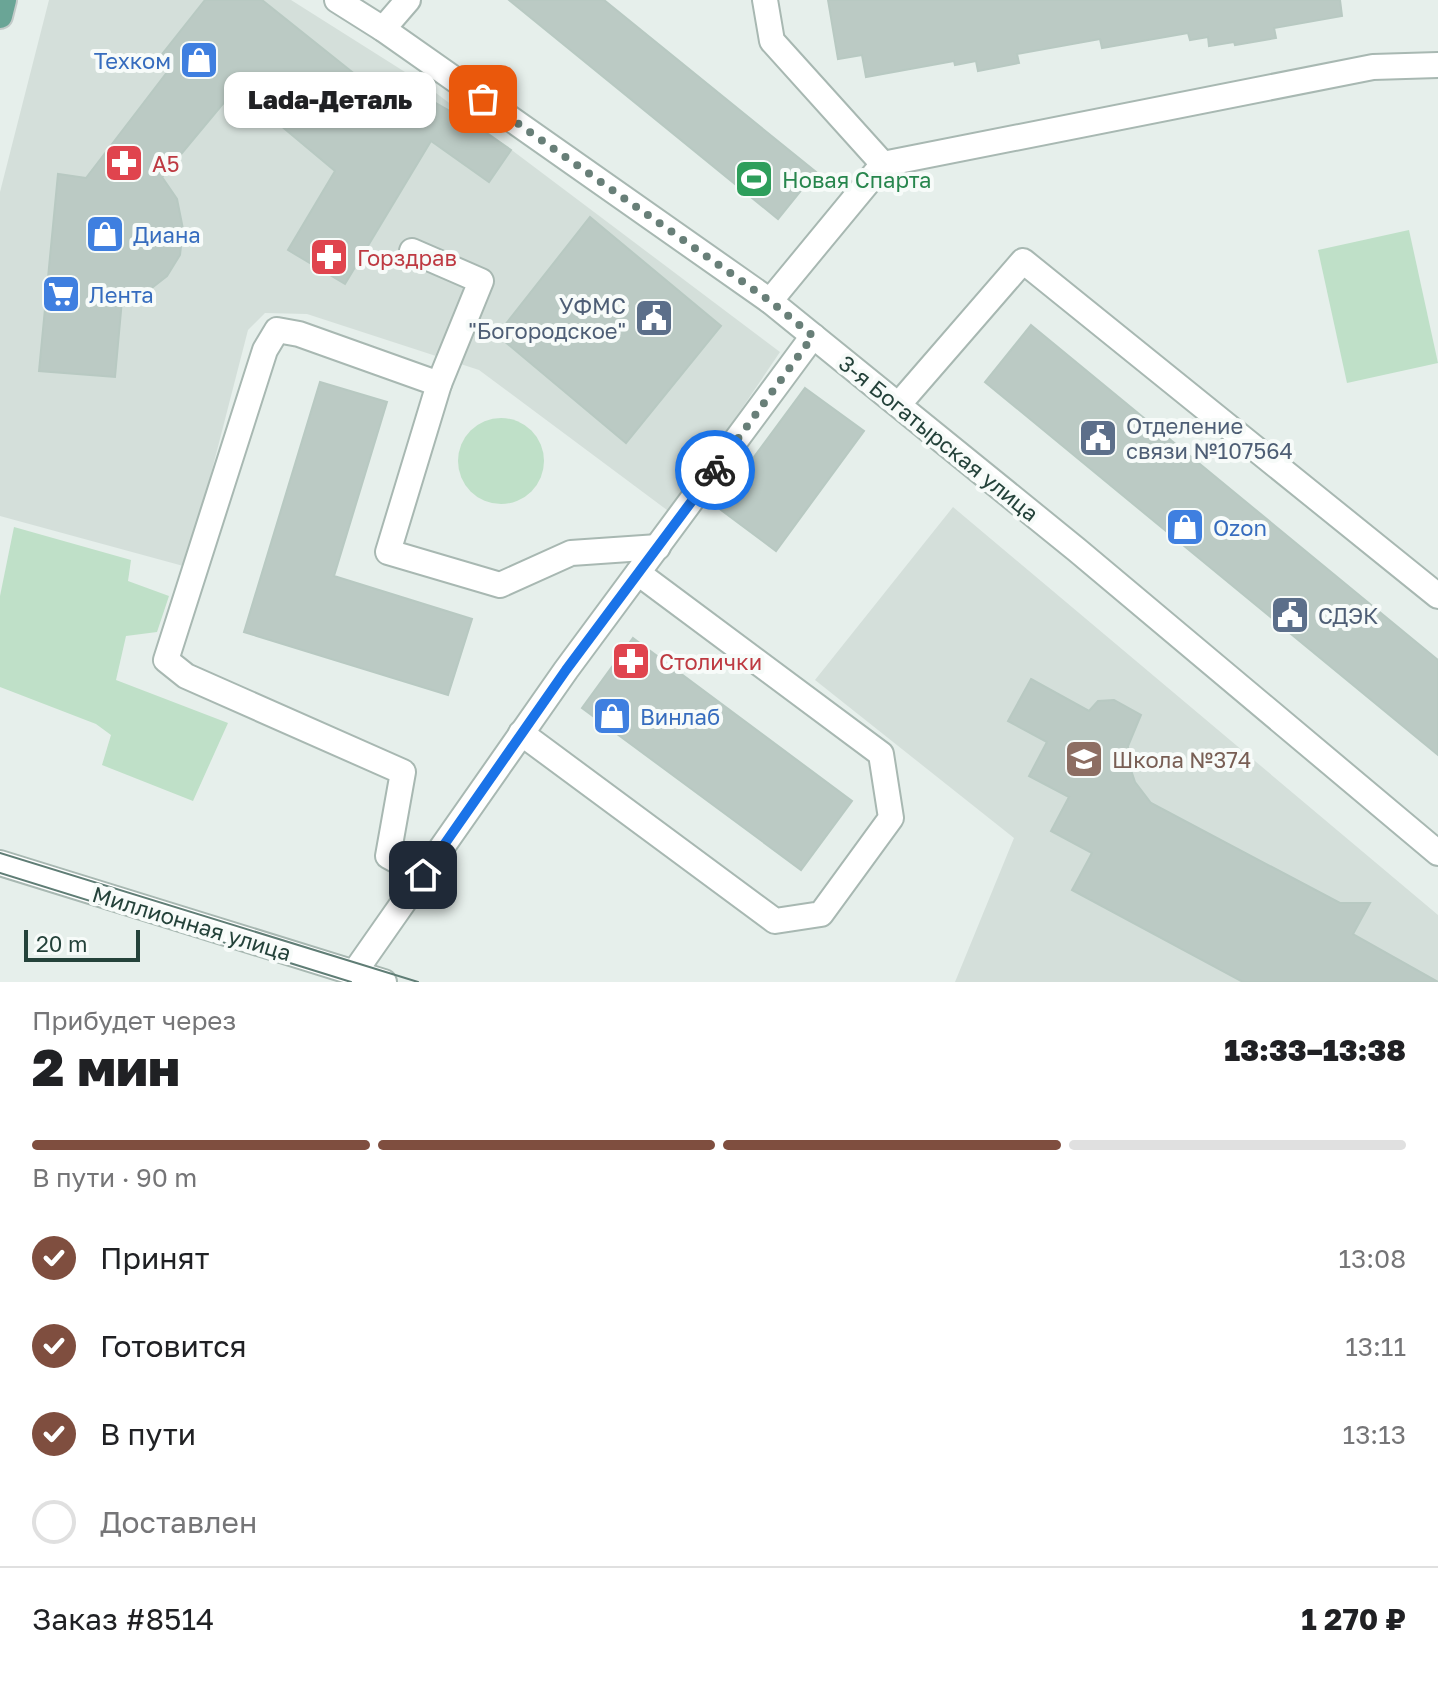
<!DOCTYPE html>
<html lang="ru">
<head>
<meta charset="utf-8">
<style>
	body { margin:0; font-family:"Golos Text",sans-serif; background:#f6f6f6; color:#202124; height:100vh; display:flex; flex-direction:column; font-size:30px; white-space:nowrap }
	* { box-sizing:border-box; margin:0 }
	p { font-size:26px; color:#757577 }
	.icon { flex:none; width:44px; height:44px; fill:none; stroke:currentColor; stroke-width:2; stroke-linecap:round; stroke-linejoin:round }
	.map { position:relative; height:982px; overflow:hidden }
	.panel { display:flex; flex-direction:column; background:#fff; flex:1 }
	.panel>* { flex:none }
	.scale { position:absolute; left:24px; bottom:20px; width:116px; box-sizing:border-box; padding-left:8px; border:4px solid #24423a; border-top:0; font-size:22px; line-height:28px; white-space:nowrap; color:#24423a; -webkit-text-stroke:6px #f7fbf9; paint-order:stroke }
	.pin { position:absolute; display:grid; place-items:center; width:68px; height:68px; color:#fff; margin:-34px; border-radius:16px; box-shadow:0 4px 12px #0006 }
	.courier { position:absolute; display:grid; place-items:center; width:80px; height:80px; margin:-40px; border:6px solid #1a73e8; border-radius:50%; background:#fff; color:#222; box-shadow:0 2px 10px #0007 }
	.bubble { position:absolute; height:56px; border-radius:16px; background:#fff; box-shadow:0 2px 6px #0004; font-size:26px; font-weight:800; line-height:56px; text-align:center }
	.summary em { font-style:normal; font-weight:800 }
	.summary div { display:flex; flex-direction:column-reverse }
	.summary { display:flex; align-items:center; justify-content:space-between; height:136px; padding:0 32px }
	h1 { font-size:52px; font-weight:800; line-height:60px }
	.bar { display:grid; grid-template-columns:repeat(4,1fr); gap:12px 8px; align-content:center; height:96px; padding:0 32px }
	.bar i { height:10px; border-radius:6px; background:#e0e0e0 }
	.bar .on { background:#7f4e3f }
	.bar p { grid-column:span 4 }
	.line { display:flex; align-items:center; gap:20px; padding:0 32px; border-top:2px solid #e0e0e0 }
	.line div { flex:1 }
	ol { padding:0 32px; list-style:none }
	li { display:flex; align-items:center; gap:24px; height:88px }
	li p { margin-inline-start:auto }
	li .icon { padding:8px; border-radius:50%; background:#7f4e3f; color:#fff; stroke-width:4 }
	li:last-child { color:#757577 }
	li i { width:44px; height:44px; border:4px solid #e0e0e0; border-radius:50% }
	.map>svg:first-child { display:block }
</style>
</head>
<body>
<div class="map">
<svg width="1438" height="982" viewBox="0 0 1438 982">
	<rect width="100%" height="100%" fill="#e6efeb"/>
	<!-- built -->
	<g fill="#d4dfda">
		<polygon points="49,0 291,0 424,84 780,352 671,513 479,370 307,314 265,313 248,330 187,567 0,516 0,192"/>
		<polygon points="953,507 1438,915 1438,982 955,982 1014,838 815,680"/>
	</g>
	<!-- green -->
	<g fill="#bfe0c8">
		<polygon points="1409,230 1438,363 1347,383 1318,250"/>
		<circle cx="501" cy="461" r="43"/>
		<polygon points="14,527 131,560 128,581 169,596 157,632 126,636 116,680 228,723 193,801 102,765 111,735 96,724 0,687 0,596"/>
	</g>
	<!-- building -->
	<g fill="#bbcac4" stroke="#b8c9c2" stroke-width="2">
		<polygon points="205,0 262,0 401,111 413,90 478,127 511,150 489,182 431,141 345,284 288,250 335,171 236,88 162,177 177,199 183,229 180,255 167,276 149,290 122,300 115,377 39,371 58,174 86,178 171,67 159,58"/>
		<polygon points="509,0 604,0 816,172 778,219"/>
		<polygon points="828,0 1340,0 1342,16 1274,28 1276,38 1235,45 1234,42 1209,46 1208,37 1190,40 1188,33 1102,48 1100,39 1017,54 1019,63 978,71 976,61 955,65 954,61 866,77 862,55 838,59"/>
		<polygon points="590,217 721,326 626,443 497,335"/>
		<polygon points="1031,325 1438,660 1438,755 985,382"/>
		<polygon points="320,382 387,402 334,576 472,619 448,695 244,632"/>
		<polygon points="805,388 864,431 776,551 717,507"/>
		<polygon points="633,638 852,801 801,870 582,708"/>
		<polygon points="1031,679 1089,711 1098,701 1114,700 1141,715 1128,746 1129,764 1135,782 1151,803 1340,903 1370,903 1353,934 1438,982 1243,982 1072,890 1092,853 1051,831 1069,797 1029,776 1047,742 1008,721"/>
	</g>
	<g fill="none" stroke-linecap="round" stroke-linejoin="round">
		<defs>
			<g id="minor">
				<polyline points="337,0 383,29 770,301 1077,550 1438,853"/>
				<polyline points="765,0 772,41 883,164"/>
				<polyline points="383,29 408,0"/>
				<polyline points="412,251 481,281 439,384"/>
				<polyline points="770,301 883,164 1373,67 1438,65"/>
				<polyline points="899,404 1023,261 1438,596"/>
				<polyline points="521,733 775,921 821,914 891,818 881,754 638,573"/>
				<polyline points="0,863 384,982"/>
				<polyline points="423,875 388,856 403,772 186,676 166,660 265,350 277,330 299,334 439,384 388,552 500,585 571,553 658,547"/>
				<polyline points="354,973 566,670 813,336"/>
			</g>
			<polyline id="major" points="0,16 4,0"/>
		</defs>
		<!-- minor casing -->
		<use href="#minor" stroke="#a8b8b2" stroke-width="28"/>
		<!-- major casing -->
		<use href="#major" stroke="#c2cac8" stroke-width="28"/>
		<!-- minor -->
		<use href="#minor" stroke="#fff" stroke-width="24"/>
		<!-- major -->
		<use href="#major" stroke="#6aa596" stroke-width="24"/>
		<!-- tram -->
		<g stroke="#5f7d75" stroke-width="2">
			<polyline points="0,853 418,982"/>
			<polyline points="0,873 351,982"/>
		</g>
	</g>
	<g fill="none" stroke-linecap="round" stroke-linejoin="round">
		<!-- done -->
		<polyline stroke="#687f78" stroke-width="8" stroke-dasharray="0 14.4" points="483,99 770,301 813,336 715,470"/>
		<!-- route -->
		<polyline stroke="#1a73e8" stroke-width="10" points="423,875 566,670 715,470"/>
	</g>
	<!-- icons -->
	<defs>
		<symbol id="shop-square" viewBox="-11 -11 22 22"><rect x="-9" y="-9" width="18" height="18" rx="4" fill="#3f7fe0" stroke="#f7fbf9"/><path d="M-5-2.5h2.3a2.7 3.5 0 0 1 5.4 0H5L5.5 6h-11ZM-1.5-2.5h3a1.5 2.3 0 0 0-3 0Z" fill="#fff"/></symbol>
		<symbol id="pharmacy-square" viewBox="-11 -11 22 22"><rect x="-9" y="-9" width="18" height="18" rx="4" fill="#e0444e" stroke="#f7fbf9"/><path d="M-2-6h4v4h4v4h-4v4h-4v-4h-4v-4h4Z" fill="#fff"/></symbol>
		<symbol id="stadium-square" viewBox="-11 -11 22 22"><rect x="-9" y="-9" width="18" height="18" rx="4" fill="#2e9e5b" stroke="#f7fbf9"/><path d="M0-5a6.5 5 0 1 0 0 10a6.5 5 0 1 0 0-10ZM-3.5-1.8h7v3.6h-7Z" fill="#fff"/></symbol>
		<symbol id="supermarket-square" viewBox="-11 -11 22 22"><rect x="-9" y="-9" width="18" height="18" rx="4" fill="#3f7fe0" stroke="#f7fbf9"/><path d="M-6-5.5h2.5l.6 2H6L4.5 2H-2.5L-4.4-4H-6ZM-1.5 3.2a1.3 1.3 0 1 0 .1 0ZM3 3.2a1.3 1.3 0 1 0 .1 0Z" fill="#fff"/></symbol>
		<symbol id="civic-square" viewBox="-11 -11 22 22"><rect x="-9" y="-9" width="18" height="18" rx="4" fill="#5c6f8a" stroke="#f7fbf9"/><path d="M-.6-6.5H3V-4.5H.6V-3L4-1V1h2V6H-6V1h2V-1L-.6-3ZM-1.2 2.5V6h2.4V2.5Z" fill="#fff"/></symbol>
		<symbol id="school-square" viewBox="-11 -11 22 22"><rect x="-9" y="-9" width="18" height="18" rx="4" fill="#8d6e63" stroke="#f7fbf9"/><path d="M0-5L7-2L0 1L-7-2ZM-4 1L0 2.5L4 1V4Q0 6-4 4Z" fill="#fff"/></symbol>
	</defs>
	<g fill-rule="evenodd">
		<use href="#shop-square" x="177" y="38" width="44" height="44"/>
		<use href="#pharmacy-square" x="102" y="141" width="44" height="44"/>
		<use href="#stadium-square" x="732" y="157" width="44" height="44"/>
		<use href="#shop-square" x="83" y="212" width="44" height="44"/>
		<use href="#pharmacy-square" x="307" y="235" width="44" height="44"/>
		<use href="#supermarket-square" x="39" y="272" width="44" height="44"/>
		<use href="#civic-square" x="632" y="296" width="44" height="44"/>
		<use href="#civic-square" x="1076" y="416" width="44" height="44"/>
		<use href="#shop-square" x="1163" y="505" width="44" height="44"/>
		<use href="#civic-square" x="1268" y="593" width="44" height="44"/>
		<use href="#pharmacy-square" x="609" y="639" width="44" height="44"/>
		<use href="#shop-square" x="590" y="694" width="44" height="44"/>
		<use href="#school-square" x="1062" y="737" width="44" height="44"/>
	</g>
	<g text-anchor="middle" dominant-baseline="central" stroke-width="8" stroke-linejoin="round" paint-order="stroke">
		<!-- shop labels -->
		<g font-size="22" fill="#366cbe" stroke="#f7fbf9" text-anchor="start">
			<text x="171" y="60" text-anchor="end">Техком</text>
			<text x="133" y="234">Диана</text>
			<text x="89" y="294">Лента</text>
			<text x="1213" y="527">Ozon</text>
			<text x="640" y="716">Винлаб</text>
		</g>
		<!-- health labels -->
		<g font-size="22" fill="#be3a42" stroke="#f7fbf9" text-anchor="start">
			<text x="152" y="163">А5</text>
			<text x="357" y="257">Горздрав</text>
			<text x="659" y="661">Столички</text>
		</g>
		<!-- leisure labels -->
		<g font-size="22" fill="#27864d" stroke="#f7fbf9" text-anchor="start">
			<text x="782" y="179">Новая Спарта</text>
		</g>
		<!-- service labels -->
		<g font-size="22" fill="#4e5e75" stroke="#f7fbf9" text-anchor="start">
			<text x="626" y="305" text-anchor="end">УФМС<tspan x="626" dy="25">"Богородское"</tspan></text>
			<text x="1126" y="425">Отделение<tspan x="1126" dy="25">связи №107564</tspan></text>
			<text x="1318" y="615">СДЭК</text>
		</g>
		<!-- street labels -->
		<g font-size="22" fill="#24423a" stroke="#f7fbf9">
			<text transform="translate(939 438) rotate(39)">3-я Богатырская улица</text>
			<text transform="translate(192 923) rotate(17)">Миллионная улица</text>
		</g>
		<!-- education labels -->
		<g font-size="22" fill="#785e54" stroke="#f7fbf9" text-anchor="start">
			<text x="1112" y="759">Школа №374</text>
		</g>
	</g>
</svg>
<div class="scale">20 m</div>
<div class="pin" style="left:483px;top:99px;background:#ea580c"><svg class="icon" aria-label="bag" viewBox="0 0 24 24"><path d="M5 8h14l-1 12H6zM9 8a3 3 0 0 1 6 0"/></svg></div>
<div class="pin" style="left:423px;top:875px;background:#1f2937"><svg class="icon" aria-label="home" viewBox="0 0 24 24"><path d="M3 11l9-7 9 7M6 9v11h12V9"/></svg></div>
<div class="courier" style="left:715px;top:470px"><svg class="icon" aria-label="bike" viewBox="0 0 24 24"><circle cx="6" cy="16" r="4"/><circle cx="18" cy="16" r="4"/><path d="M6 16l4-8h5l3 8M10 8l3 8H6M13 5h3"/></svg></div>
<div class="bubble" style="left:224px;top:72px;width:212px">Lada-Деталь</div>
</div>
<section class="panel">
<div class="summary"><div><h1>2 мин</h1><p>Прибудет через</p></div><em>13:33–13:38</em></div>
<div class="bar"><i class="on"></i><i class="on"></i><i class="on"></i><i></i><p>В пути · 90 m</p></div>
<ol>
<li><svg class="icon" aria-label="check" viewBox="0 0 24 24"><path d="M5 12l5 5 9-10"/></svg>Принят<p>13:08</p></li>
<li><svg class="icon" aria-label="check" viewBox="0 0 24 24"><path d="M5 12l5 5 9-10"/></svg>Готовится<p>13:11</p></li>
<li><svg class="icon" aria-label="check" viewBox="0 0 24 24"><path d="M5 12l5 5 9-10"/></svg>В пути<p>13:13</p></li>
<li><i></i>Доставлен</li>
</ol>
<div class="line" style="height:104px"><div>Заказ #8514</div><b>1 270 ₽</b></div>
</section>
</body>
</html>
